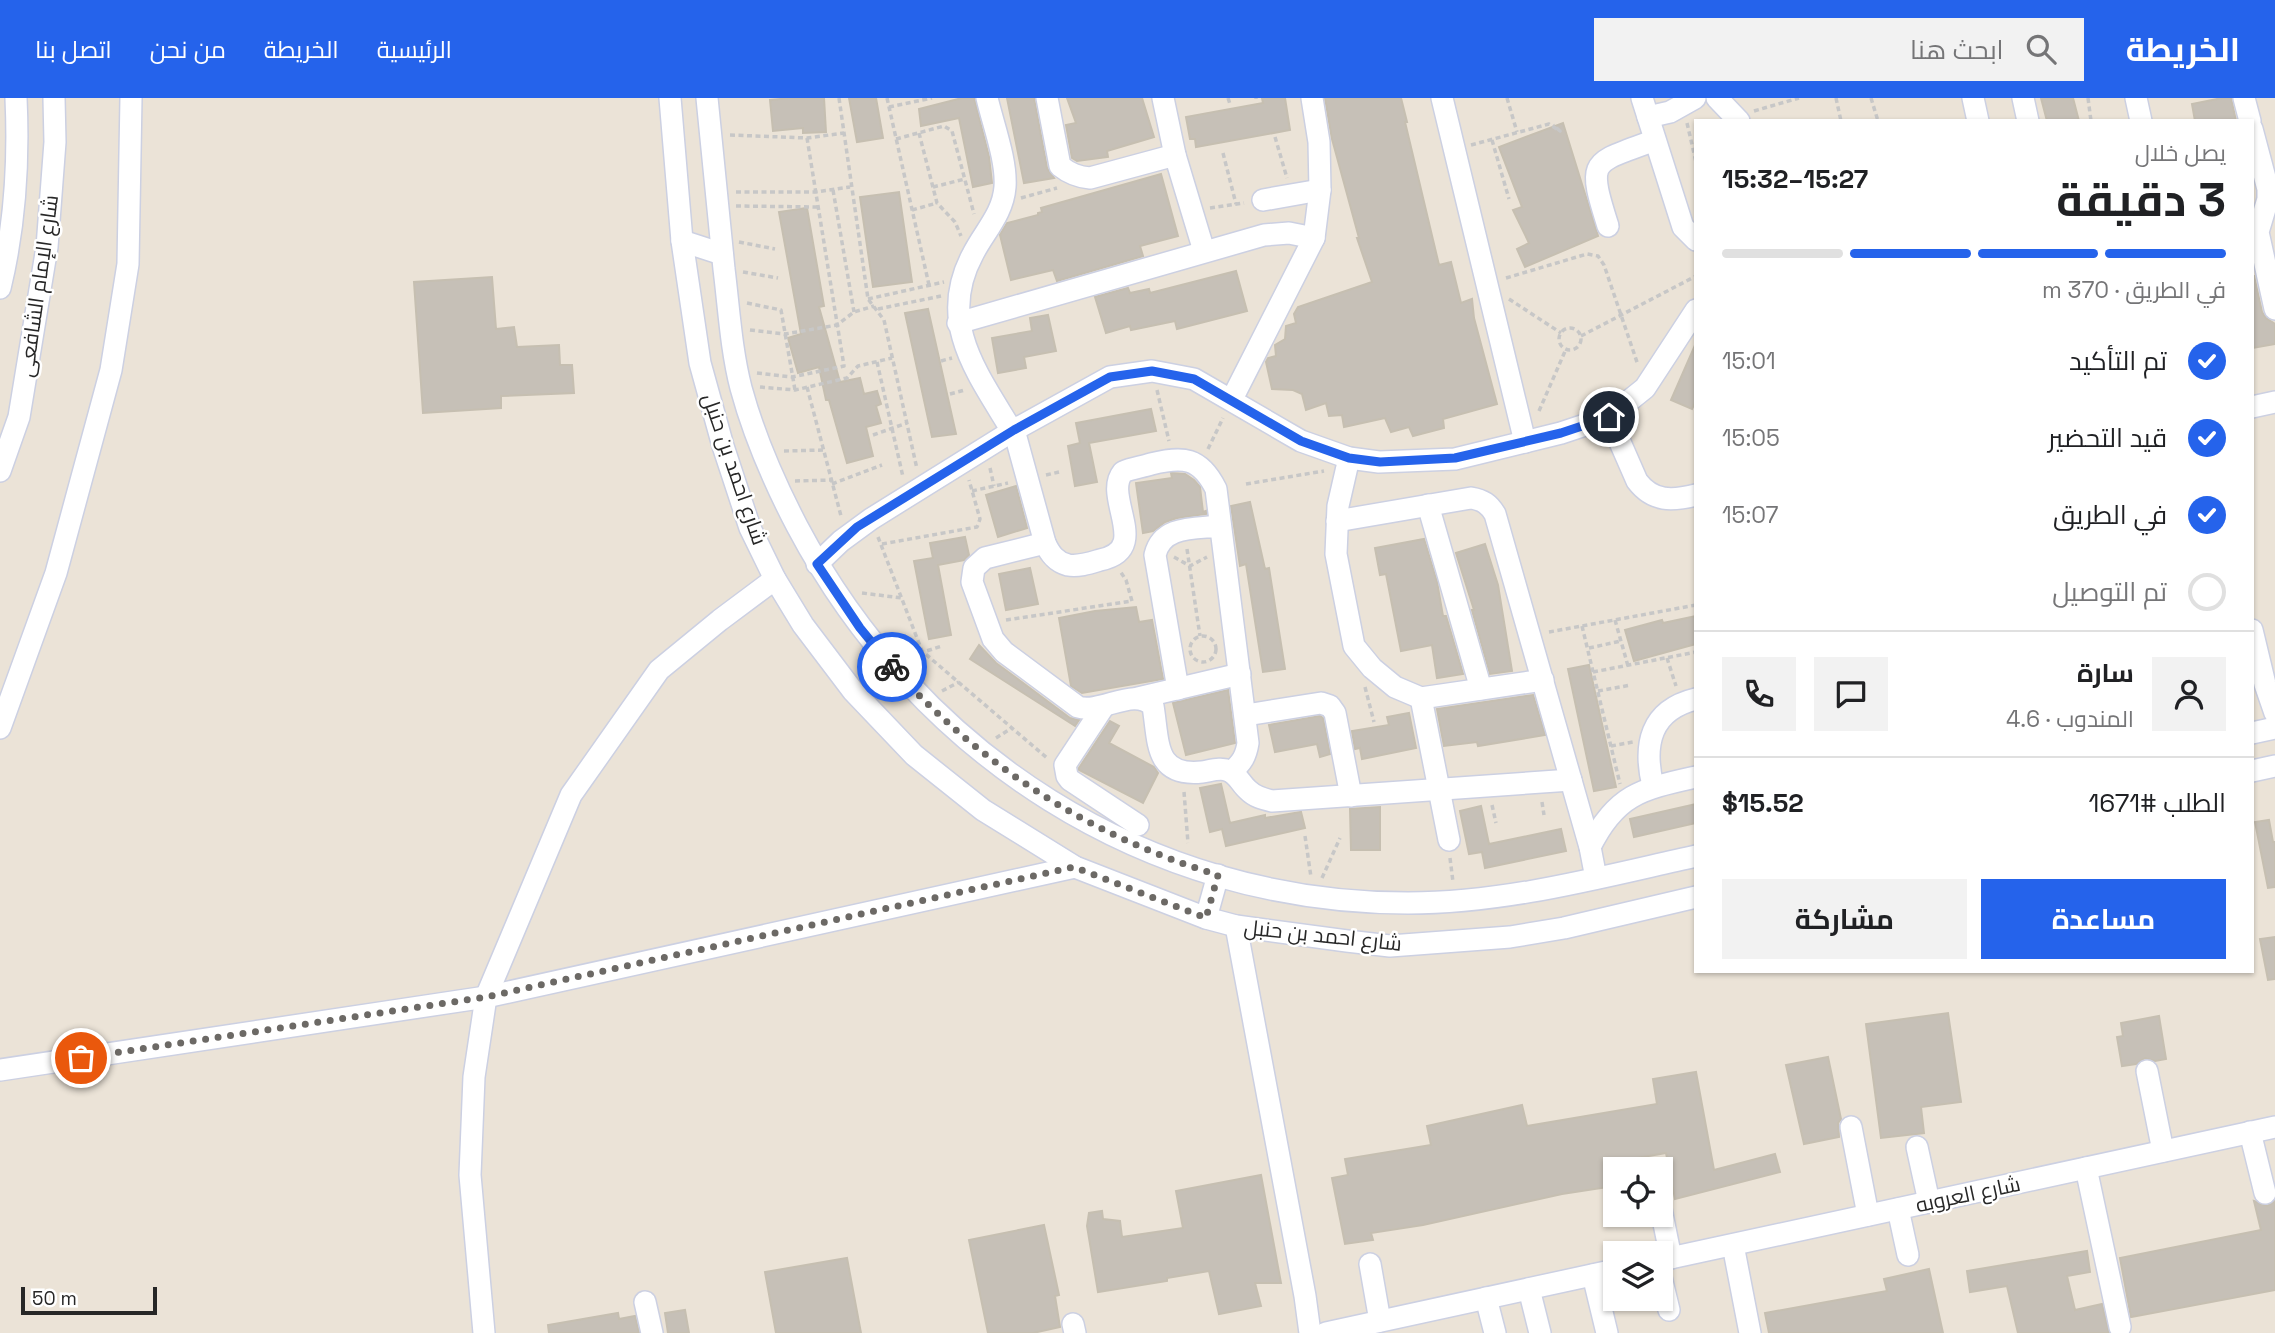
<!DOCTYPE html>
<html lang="ar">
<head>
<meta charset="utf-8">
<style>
	body { margin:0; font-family:"Space Grotesk",Cairo,sans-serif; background:#f2f2f2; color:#202124; direction:rtl; height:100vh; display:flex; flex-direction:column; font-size:26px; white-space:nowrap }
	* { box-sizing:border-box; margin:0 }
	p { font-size:23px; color:#757577 }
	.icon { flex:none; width:38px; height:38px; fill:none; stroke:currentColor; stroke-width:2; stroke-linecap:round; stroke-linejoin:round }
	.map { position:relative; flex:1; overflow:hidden; direction:ltr }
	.details { position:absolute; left:1694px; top:21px; width:560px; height:854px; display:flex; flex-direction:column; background:#fff; border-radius:0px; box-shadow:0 2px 5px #0004; direction:rtl }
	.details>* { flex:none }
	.tools { position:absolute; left:1603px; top:1059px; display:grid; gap:14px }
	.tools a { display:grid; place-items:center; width:70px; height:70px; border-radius:0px; background:#fff; box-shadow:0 2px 5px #0004; font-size:35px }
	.scale { position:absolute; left:21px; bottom:18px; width:136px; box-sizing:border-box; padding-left:7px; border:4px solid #272727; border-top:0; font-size:19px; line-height:24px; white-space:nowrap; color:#272727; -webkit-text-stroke:5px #fff; paint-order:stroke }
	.pin { position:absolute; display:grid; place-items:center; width:60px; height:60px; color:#fff; margin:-30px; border:4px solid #fff; border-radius:50%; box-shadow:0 2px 7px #0007 }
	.courier { position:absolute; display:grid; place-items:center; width:70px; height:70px; margin:-35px; border:5px solid #2563eb; border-radius:50%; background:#fff; color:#222; box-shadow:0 2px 9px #0007 }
	.headline em { font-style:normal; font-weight:700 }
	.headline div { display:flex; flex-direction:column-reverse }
	.headline { display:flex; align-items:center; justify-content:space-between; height:119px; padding:0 28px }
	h1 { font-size:46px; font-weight:700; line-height:52px }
	.bar { display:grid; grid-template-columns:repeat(4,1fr); gap:10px 7px; align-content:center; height:84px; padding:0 28px }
	.bar i { height:9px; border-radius:5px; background:#e0e0e0 }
	.bar .active { background:#2563eb }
	.bar p { grid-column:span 4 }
	.line { display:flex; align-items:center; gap:18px; padding:0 28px; border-top:2px solid #e0e0e0 }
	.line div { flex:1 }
	.round { display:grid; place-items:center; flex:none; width:74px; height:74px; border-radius:0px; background:#f2f2f2 }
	ol { padding:0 28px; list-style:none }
	li { display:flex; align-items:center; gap:21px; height:77px }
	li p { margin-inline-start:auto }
	li .icon { padding:7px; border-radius:50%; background:#2563eb; color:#fff; stroke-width:4 }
	li:last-child { color:#757577 }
	li i { width:38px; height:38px; border:4px solid #e0e0e0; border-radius:50% }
	.action { display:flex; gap:14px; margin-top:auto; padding:14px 28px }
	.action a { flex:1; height:80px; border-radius:0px; background:#2563eb; color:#fff; font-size:28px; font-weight:700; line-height:80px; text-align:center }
	.action a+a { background:#f2f2f2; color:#202124 }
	header { display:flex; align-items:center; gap:42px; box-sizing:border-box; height:98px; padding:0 35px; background:#2563eb; color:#fff }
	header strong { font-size:33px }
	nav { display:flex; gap:38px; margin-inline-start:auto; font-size:24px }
	.search { width:490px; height:63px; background:#f2f2f2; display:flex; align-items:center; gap:18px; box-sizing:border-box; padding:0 24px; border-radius:0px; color:#757577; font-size:26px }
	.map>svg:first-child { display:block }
</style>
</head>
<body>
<header>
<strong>الخريطة</strong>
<div class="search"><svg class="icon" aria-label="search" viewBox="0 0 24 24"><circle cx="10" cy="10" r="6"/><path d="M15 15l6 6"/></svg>ابحث هنا</div>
<nav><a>الرئيسية</a><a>الخريطة</a><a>من نحن</a><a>اتصل بنا</a></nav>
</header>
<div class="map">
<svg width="2275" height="1235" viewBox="0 0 2275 1235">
	<rect width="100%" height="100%" fill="#ebe3d7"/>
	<!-- building -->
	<g fill="#c6c0b7" stroke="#c6bfb1" stroke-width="2">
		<polygon points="790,0 824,0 826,34 803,35 803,30 773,33 770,2"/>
		<polygon points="849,0 876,0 883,40 857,44"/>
		<polygon points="962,0 974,0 989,59 992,85 973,89 959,20 921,28 919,11"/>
		<polygon points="1007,0 1034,0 1047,70 1054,80 1024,85"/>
		<polygon points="1067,0 1142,0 1154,39 1107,53 1108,59 1077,63 1072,60 1066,27 1076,25"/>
		<polygon points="1262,0 1285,0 1290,32 1196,49 1195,41 1190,41 1186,19 1263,5"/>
		<polygon points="1325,0 1401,0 1407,24 1405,24 1439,167 1451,164 1461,205 1472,201 1474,220 1497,306 1443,321 1444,330 1413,338 1409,329 1391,334 1385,320 1344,329 1342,317 1329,318 1326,305 1306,312 1302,296 1293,292 1272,291 1266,264 1268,260 1276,258 1275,247 1285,241 1286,228 1296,225 1294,216 1298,209 1372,184 1357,140 1359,140 1332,41"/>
		<polygon points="2041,0 2073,0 2079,23 2047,23"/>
		<polygon points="2222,0 2231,0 2236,23 2195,23 2192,6"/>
		<polygon points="1563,25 1598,138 1525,169 1517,151 1529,145 1513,112 1522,109 1499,49"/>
		<polygon points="1161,76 1178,138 1140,148 1143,158 1057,183 1053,172 1011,182 1000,137 1007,125 1038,117 1038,115 1042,114 1041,110"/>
		<polygon points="899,94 912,184 873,189 860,99"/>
		<polygon points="807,110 824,208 819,209 840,284 860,280 864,296 877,293 881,306 876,308 881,325 866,329 873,358 847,365 829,302 826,302 819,269 798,275 788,240 801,236 779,114"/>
		<polygon points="1236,173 1247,213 1177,231 1175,223 1131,232 1130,228 1106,235 1095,199 1128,190 1130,195 1149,191 1150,195"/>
		<polygon points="2252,178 2254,178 2262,214 2266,220 2275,226 2275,246 2252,250"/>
		<polygon points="492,179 496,231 514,229 517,249 559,247 560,267 572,267 574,295 501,298 501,310 423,315 414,184"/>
		<polygon points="928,211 956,336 932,339 905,215"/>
		<polygon points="1048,217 1056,253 1024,259 1026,270 998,275 992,240 1032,233 1030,220"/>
		<polygon points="1696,245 1696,303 1692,311 1671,302"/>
		<polygon points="1151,311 1156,333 1089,345 1097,384 1075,388 1068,348 1080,345 1076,325"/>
		<polygon points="1171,375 1185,376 1194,382 1200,389 1203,414 1206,413 1206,416 1177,420 1165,424 1153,433 1143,435 1136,385 1172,380"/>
		<polygon points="1016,388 1027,430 998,439 986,397"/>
		<polygon points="1250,404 1265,471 1269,470 1285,571 1263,574 1246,466 1240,468 1231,408"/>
		<polygon points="965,439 969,457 964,462 938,467 951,537 929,541 914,463 933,460 930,445"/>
		<polygon points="1424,441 1437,484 1443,518 1446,518 1463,576 1437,580 1432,547 1401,553 1386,476 1380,477 1375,450"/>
		<polygon points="1485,446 1498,487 1512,573 1490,576 1472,512 1474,512 1456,455"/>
		<polygon points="1030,470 1038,506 1006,512 999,476"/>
		<polygon points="1136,509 1139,524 1152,522 1163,581 1082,595 1071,588 1059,520 1095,513"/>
		<polygon points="1696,518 1696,546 1634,563 1625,532 1662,522 1663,525"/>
		<polygon points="979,547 996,565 1070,620 1079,622 1075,628 970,561"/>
		<polygon points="1589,567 1616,689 1594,693 1568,571"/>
		<polygon points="1228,592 1235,645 1186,657 1173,605"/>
		<polygon points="1533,597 1545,637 1478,648 1477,644 1444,648 1437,611"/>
		<polygon points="1409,615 1416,650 1362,661 1360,650 1355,651 1352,633 1389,627 1387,619"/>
		<polygon points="1320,618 1323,620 1330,656 1320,659 1317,646 1275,654 1269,627"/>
		<polygon points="1110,623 1119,628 1109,645 1154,669 1158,675 1143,705 1079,672 1079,670"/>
		<polygon points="1221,686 1230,725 1265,717 1265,720 1301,714 1305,730 1226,748 1222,731 1210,734 1200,690"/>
		<polygon points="1696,706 1696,725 1634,739 1630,721"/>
		<polygon points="1481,708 1489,746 1561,731 1566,753 1485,770 1482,754 1469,756 1460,713"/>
		<polygon points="1380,709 1380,752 1351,752 1350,711"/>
		<polygon points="2269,722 2273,744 2275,744 2275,789 2268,790 2255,724"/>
		<polygon points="2275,839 2275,881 2268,882 2260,841"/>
		<polygon points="1948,915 1961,1004 1921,1009 1924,1035 1881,1040 1866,926"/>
		<polygon points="2159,918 2166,961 2155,963 2145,960 2136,966 2122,968 2117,939 2123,938 2121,925"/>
		<polygon points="1828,959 1841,1021 1838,1025 1839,1039 1804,1046 1786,967"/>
		<polygon points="1696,974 1714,1072 1775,1056 1780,1074 1675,1101 1666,1055 1620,1063 1622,1071 1615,1071 1615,1088 1562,1096 1423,1127 1371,1135 1373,1142 1345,1146 1332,1080 1348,1077 1345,1061 1431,1047 1427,1028 1522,1007 1527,1028 1657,1006 1653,981"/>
		<polygon points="1261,1077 1281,1185 1255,1185 1261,1208 1219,1216 1209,1173 1167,1180 1167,1183 1098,1194 1087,1128 1089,1115 1102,1113 1103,1121 1120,1123 1122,1139 1183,1130 1176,1093"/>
		<polygon points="2254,1103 2267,1108 2275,1103 2275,1192 2131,1219 2120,1160 2261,1132"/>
		<polygon points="1044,1127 1059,1197 1055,1198 1060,1229 1033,1235 988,1235 969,1142"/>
		<polygon points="2087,1153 2090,1174 2067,1178 2075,1212 2102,1206 2109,1235 2018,1235 2007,1188 1970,1194 1967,1173"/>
		<polygon points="847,1160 861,1235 776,1235 765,1174"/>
		<polygon points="1929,1171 1943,1235 1769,1235 1765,1215 1887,1193 1884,1181"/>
		<polygon points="685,1212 689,1235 668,1235 665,1215"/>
		<polygon points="618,1215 619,1221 635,1218 639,1235 549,1235 548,1227"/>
	</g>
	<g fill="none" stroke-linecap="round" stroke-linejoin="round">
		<defs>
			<g id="minor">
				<polyline points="670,0 682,143 700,265 723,348 750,430 775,481 803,527 853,593 914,657 983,712 1075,769 1206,820 1236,828 1347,843 1390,848 1510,839 1564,830 1696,799"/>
				<path d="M707 0C713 57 718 114 724 171 729 211 731 251 741 290 754 338 774 384 797 428 918 657 1147 805 1408 805 1506 805 1601 779 1696 758"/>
				<path d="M987 0C993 26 1007 63 1005 89 1003 116 984 134 973 156 936 224 978 276 1012 333"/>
				<path d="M1047 0 1060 68C1070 76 1078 79 1090 80L1175 57"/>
				<polyline points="1163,0 1175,57 1204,153"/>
				<polyline points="1442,0 1525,344"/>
				<polyline points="1642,0 1683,129 1696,142"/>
				<polyline points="1717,0 1739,23"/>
				<polyline points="1973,0 1978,23"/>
				<polyline points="2023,0 2028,23"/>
				<polyline points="2136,0 2141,23"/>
				<polyline points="2244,0 2250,23"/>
				<polyline points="1648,19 1670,14 1695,0"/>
				<polyline points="2252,31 2268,91 2268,101 2258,134 2275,211"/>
				<polyline points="1263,102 1320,92"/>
				<path d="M1608 128C1586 59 1592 66 1655 42"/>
				<polyline points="682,143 722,156"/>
				<path d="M0 190C15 128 19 64 16 0"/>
				<polyline points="958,225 1264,137 1289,135 1314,140"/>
				<polyline points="1232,301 1314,140 1320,92 1319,44 1312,0"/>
				<polyline points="2252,309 2275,304"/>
				<path d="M1609 319 1637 383C1653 404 1672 403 1696 397"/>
				<path d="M1014 332 1045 445C1050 456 1056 464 1068 467 1078 469 1090 465 1100 462 1153 451 1102 399 1123 374 1132 370 1142 369 1151 366 1183 358 1200 359 1216 391L1248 645C1246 658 1242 665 1231 674"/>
				<polyline points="1349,360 1338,408 1336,456 1354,548 1372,570 1395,589 1421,600 1543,582"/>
				<polyline points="0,373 19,319 47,149 55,44 54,0"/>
				<polyline points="1428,407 1481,591"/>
				<path d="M1337 423 1471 400C1483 402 1489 406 1495 416L1590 749 1596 780"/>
				<path d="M1045 445 985 460 974 470 972 484 993 541 1004 554 1078 609C1102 616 1134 588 1153 608 1159 644 1154 679 1202 674 1210 673 1221 669 1229 673 1238 677 1241 686 1248 692 1255 699 1263 701 1272 703L1571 682"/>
				<polyline points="817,466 841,443 871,421 1014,332 1110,279 1152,273 1194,281 1301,343 1349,360 1379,364 1455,361 1561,335 1609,319 1645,290 1696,212"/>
				<polyline points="2252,532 2265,586 2275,615"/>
				<path d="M1178 591 1155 457C1162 427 1195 431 1220 428"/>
				<polyline points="1138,600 1240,576"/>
				<polyline points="1421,600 1449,742"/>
				<polyline points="1104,608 1065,667 1067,678 1070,682 1138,727"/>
				<polyline points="1246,617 1321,605 1330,608 1335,615 1351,698"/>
				<polyline points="0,630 56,475 111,272 128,166 131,0"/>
				<polyline points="2252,635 2275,630"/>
				<polyline points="2252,673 2275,668"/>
				<path d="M1653 688C1643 647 1650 612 1696 601"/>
				<path d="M1590 749C1616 696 1642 691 1696 679"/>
				<polyline points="1206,820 1218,777"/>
				<polyline points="1236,828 1305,1198 1310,1235"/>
				<polyline points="0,972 486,899 1075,769"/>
				<polyline points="2147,973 2163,1053"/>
				<polyline points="1851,1029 1868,1117"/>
				<polyline points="2250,1034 2265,1095"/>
				<polyline points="1917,1049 1929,1104"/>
				<polyline points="2086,1070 2120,1229"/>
				<polyline points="1661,1111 1671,1160"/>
				<polyline points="1898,1111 1908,1157"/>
				<polyline points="1733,1147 1750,1235"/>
				<polyline points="1661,1162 2275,1029"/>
				<polyline points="1370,1166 1380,1223"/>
				<polyline points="1593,1177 1607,1235"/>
				<polyline points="1661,1179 1669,1212"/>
				<polyline points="1529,1191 1540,1235"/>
				<polyline points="1486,1200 1495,1235"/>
				<polyline points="645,1204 652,1235"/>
				<polyline points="1073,1226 1075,1235"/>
				<polyline points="484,1235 470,1077 474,979 486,899 571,697 659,572 720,522 775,481"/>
				<polyline points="1326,1235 1615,1172"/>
			</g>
		</defs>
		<!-- minor casing -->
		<use href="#minor" stroke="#ccd0e2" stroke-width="24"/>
		<!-- path -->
		<g stroke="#c7c7c7" stroke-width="3.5" stroke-dasharray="5 3.5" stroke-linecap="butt">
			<polyline points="839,0 868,201 884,222 917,371"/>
			<polyline points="887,0 929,187"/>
			<polyline points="1228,0 1230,6"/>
			<polyline points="1256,0 1256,1"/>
			<polyline points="1507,0 1517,34"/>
			<polyline points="1836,0 1841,23"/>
			<polyline points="1871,0 1878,23"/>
			<polyline points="2088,0 2091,23"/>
			<polyline points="889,9 932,0"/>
			<polyline points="1754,13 1799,0"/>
			<polyline points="1687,25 1696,64"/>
			<polyline points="919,35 937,105 955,124 961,138"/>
			<polyline points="730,37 807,40 844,35"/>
			<polyline points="1275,39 1287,80"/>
			<polyline points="896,41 944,28 952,33 974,116"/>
			<polyline points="1492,42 1509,101"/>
			<polyline points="1471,47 1549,26 1560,33 1553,27"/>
			<polyline points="1223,55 1236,106"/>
			<polyline points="933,89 965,81"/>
			<polyline points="833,92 854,214"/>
			<polyline points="736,94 816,94 850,89"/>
			<polyline points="1021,100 1057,90"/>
			<polyline points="736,108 818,109"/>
			<polyline points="1210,110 1244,105"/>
			<polyline points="912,112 937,105"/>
			<polyline points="739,144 775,151"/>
			<polyline points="743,174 778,180"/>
			<polyline points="1506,180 1587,156 1598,158 1604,167 1638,267"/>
			<polyline points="868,201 944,184"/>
			<polyline points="1509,201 1561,235"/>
			<polyline points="747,205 781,212 795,292"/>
			<polyline points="878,211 941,198"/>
			<circle cx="1570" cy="241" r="11"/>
			<polyline points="750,232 785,236 837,227 854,214 874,208"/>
			<polyline points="1581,238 1696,178"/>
			<polyline points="941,263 952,260"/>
			<polyline points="877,264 903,379"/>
			<polyline points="757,275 792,279 844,268 807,40"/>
			<polyline points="760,289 795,292 847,280 858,268 892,260"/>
			<polyline points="807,289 841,418"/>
			<polyline points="1157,292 1169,343"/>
			<polyline points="950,296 965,292"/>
			<polyline points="1539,313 1566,251"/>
			<polyline points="873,337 907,325"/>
			<polyline points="1208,351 1223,320"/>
			<polyline points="784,353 824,352"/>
			<polyline points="990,370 994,388"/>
			<polyline points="1046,377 1059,374"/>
			<polyline points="795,383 831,382"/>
			<polyline points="832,386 882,367"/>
			<polyline points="1246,386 1324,373"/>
			<polyline points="972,393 1008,385"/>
			<polyline points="878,439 922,553 1047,660"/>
			<polyline points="882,446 977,429 980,421 969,382"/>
			<polyline points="1187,451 1200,538"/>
			<polyline points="1174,459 1190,468 1207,459"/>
			<polyline points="862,495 902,500"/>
			<polyline points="1006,522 1132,503 1126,482 1120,473"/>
			<polyline points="1615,522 1628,568"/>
			<polyline points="1582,528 1620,686"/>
			<polyline points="1549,534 1696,507"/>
			<circle cx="1203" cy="551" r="13"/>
			<polyline points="1589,550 1621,543"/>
			<polyline points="911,558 942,548"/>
			<polyline points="1667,560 1676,588"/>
			<polyline points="1593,574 1696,554"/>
			<polyline points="1365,589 1374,624"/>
			<polyline points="942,593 959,584"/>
			<polyline points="1598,593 1631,587"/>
			<polyline points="996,640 1012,630"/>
			<polyline points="1611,648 1633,644"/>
			<polyline points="1184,694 1188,745"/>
			<polyline points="1542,704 1544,717"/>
			<polyline points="1492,707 1496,725"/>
			<polyline points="1305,738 1311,779"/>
			<polyline points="1450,760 1453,784"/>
			<polyline points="1322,780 1340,740"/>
		</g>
		<!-- minor -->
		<use href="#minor" stroke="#fff" stroke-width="21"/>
	</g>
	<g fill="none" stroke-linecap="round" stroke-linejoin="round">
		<!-- done -->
		<path stroke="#6c6965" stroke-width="7" stroke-dasharray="0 12.6" d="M81 960 486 899 1074 769 1206 820 1218 777C1089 738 983 669 892 569"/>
		<!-- route -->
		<polyline stroke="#2563eb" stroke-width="9" points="892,569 860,530 817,466 857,429 1014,332 1110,279 1152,273 1194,281 1301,343 1349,360 1380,364 1455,360 1561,335 1609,319"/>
	</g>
	<g text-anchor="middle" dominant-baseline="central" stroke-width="5" stroke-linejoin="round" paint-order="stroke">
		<!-- street labels -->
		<g font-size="21" fill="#272727" stroke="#fff">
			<text transform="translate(38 188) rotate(-82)">شارع الإمام الشافعى</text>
			<text transform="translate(735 371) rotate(71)">شارع احمد بن حنبل</text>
			<text transform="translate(1323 837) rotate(6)">شارع احمد بن حنبل</text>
			<text transform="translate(1968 1096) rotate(-12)">شارع العروبه</text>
		</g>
	</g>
</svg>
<div class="tools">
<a><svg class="icon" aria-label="locate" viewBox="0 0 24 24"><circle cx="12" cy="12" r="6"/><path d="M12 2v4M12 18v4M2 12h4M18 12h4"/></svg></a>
<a><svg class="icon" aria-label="layers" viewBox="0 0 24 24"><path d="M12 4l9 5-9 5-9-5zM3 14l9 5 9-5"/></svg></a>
</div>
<div class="scale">50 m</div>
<div class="pin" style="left:81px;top:960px;background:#ea580c"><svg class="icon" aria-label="bag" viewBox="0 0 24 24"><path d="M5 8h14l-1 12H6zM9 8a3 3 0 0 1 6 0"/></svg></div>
<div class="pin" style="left:1609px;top:319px;background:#1f2937"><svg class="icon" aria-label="home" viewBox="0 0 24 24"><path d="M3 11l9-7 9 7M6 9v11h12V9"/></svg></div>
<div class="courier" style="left:892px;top:569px"><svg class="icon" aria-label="bike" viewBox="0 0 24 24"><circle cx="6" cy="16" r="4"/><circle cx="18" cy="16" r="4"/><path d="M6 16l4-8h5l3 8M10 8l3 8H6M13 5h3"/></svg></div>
<section class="details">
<div class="headline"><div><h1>3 دقيقة</h1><p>يصل خلال</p></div><em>15:27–15:32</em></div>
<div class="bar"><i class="active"></i><i class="active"></i><i class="active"></i><i></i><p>في الطريق · 370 m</p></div>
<ol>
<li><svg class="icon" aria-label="check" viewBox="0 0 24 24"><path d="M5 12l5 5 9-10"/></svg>تم التأكيد<p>15:01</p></li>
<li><svg class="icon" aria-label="check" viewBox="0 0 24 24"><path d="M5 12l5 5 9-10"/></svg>قيد التحضير<p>15:05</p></li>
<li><svg class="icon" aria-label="check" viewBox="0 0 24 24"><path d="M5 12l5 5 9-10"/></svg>في الطريق<p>15:07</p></li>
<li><i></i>تم التوصيل</li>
</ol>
<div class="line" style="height:126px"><a class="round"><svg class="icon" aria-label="person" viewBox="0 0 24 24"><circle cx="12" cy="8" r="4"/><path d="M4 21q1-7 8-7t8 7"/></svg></a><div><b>سارة</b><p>المندوب · 4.6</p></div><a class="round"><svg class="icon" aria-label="chat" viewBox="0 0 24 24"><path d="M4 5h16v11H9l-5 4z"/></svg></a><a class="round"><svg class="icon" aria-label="phone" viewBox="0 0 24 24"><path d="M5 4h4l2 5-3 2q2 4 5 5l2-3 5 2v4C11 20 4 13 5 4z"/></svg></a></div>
<div class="line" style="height:91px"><div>الطلب #1671</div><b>$15.52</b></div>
<div class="action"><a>مساعدة</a><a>مشاركة</a></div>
</section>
</div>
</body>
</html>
